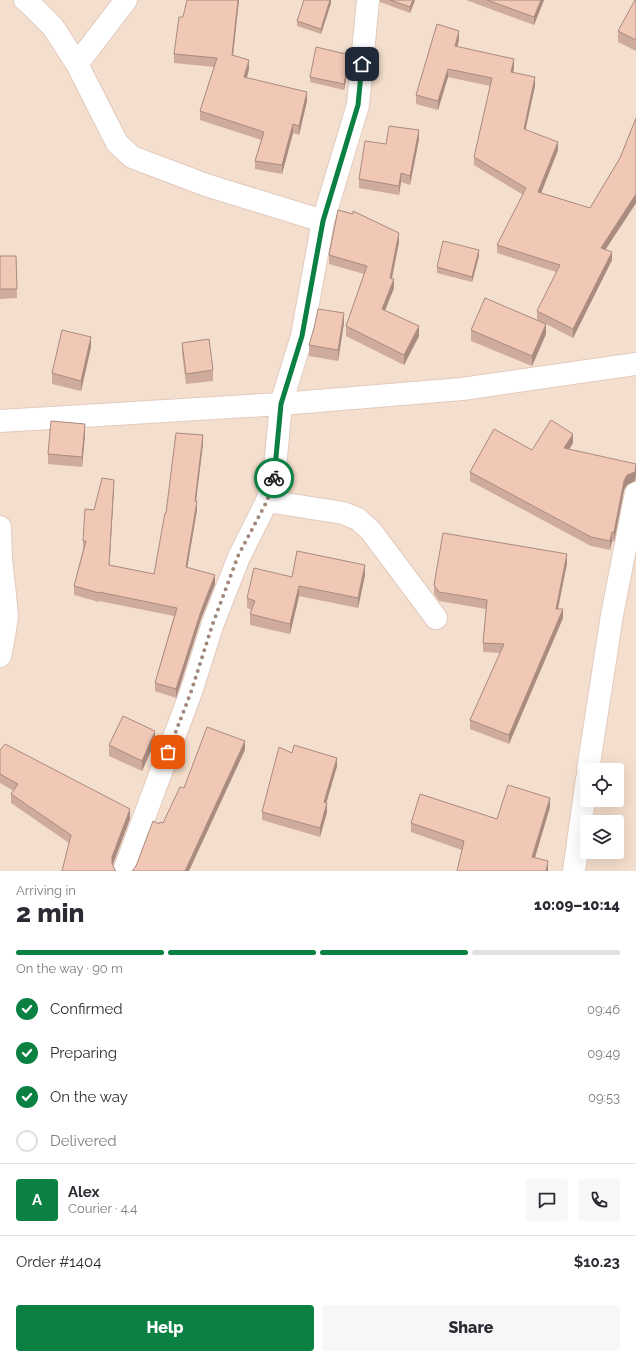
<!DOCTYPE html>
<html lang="en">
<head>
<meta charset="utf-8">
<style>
	body { margin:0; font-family:Raleway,sans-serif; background:#f7f7f7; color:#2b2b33; height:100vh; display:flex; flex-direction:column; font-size:15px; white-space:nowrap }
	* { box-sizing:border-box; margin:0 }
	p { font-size:13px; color:#7c7c81 }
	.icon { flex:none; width:22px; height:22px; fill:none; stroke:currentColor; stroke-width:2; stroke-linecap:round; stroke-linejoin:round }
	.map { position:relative; height:871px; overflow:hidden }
	.panel { display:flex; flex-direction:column; background:#fff; flex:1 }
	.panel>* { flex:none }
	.tools { position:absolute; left:580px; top:763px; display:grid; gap:8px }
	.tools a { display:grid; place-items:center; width:44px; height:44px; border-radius:4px; background:#fff; box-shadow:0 4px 16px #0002; font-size:20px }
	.pin { position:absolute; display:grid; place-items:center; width:34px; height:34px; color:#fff; margin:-17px; border-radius:8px; box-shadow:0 2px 6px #0006 }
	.courier { position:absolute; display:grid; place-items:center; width:40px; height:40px; margin:-20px; border:3px solid #0b8043; border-radius:50%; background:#fff; color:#222; box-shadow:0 1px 5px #0007 }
	.summary em { font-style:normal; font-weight:800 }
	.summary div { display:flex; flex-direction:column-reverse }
	.summary { display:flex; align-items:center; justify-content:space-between; height:68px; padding:0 16px }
	h1 { font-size:26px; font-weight:800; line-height:30px }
	.bar { display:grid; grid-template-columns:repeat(4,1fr); gap:6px 4px; align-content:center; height:48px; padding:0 16px }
	.bar i { height:5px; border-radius:3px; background:#e1e1e2 }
	.bar .selected { background:#0b8043 }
	.bar p { grid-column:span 4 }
	.line { display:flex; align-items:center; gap:10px; padding:0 16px; border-top:1px solid #e1e1e2 }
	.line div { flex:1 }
	.round { display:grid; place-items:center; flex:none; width:42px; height:42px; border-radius:4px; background:#f7f7f7 }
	ol { padding:0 16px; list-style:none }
	li { display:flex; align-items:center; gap:12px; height:44px }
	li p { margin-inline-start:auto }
	li .icon { padding:4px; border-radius:50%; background:#0b8043; color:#fff; stroke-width:4 }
	li:last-child { color:#7c7c81 }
	li i { width:22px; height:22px; border:2px solid #e1e1e2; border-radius:50% }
	.primary-button { display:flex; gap:8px; margin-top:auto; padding:8px 16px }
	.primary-button a { flex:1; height:46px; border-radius:4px; background:#0b8043; color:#fff; font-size:16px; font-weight:800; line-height:46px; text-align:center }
	.primary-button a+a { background:#f7f7f7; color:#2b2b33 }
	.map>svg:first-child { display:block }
</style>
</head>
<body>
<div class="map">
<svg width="636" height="871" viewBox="0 0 636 871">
	<rect width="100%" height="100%" fill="#fceddf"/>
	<!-- residential -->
	<path fill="#f4decd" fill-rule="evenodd" d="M0 0H636V871H0ZM587 770H617V800H587ZM587 822H617V852H587Z"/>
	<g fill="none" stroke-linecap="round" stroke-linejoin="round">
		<defs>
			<g id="minor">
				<polyline points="25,0 32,6 53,27 77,64 117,143 132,157 206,185 323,221"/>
				<polyline points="77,64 126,0"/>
				<polyline points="0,421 281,404 462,389 636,364"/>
				<polyline points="267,501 343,513 358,519 371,531 436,618"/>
				<polyline points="0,527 1,559 5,595 7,616 4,636 0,656"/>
				<polyline points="588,770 612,615 636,493"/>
				<polyline points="124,871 191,692 213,623 239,557 267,501 274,478 281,404 302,336 323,221 358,105 368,0"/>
				<polyline points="574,871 587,779"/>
			</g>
		</defs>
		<!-- minor casing -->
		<use href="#minor" stroke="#e2cabe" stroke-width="24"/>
		<!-- minor -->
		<use href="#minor" stroke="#fff" stroke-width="22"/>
	</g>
	<!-- wall -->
	<g fill="#cfab9d">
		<polygon points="239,0 233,55 249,69 247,78 307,101 299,135 293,133 282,174 255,169 255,161 261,140 200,120 200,111 214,67 174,63 174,54"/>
		<polygon points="331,0 331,3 321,34 297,26 297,21"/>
		<polygon points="380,0 415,0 410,13 380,2"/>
		<polygon points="466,0 544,0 534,25"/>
		<polygon points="636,0 636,51 618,42 618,31"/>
		<polygon points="459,40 457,47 514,68 513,72 535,86 525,129 558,150 541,193 590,208 620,158 636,118 636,203 606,249 612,260 573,338 546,324 546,334 532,366 471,341 471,330 537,320 537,311 556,272 497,253 497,245 523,195 474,165 474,157 490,86 448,77 438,110 416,104 416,95"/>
		<polygon points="350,60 344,90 310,82 310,77"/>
		<polygon points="419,139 410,185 401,182 399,195 359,188 359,179 386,144"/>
		<polygon points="399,242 392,279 394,288 385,310 419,336 404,365 346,336 346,326 364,274 329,264 329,255"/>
		<polygon points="0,256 16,256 17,298 0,299"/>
		<polygon points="479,256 472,282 437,273 437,267"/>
		<polygon points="344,323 338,361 309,356 309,345"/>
		<polygon points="182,343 213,370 213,381 186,384 182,353"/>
		<polygon points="91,347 81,391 52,384 52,373"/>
		<polygon points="85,435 82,467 48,464 48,454"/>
		<polygon points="573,443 569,449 635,481 627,485 624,490 614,542 612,541 610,550 591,546 470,481 470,472 532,450"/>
		<polygon points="203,444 196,501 197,510 187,567 215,584 201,619 176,698 155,691 155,683 174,616 99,601 99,602 74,595 74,586 83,549 83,541 94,510 114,488 109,565 154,574 166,513"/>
		<polygon points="567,563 558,609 563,618 509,744 470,729 470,720 500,653 483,652 483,643 486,609 439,601 434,594 434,585"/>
		<polygon points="365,575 358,608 299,596 290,634 250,625 250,614 252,610 247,608 247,598 292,577"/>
		<polygon points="155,742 142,771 109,756 109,745"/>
		<polygon points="0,750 130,819 69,843 11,803 11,794 14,791 0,783"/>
		<polygon points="292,753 337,766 326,803 327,812 320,837 262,820 262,812"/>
		<polygon points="550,807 535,858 548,871 462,850 411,832 411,823 497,819"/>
	</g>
	<!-- shaded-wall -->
	<g fill="#a98b7f">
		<polygon points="238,0 239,0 232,64 232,55"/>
		<polygon points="330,0 331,0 331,3 321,34 321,29"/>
		<polygon points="413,0 415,0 410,13 410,7"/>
		<polygon points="541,0 544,0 534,25 534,17"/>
		<polygon points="459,31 459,40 455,55 455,46"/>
		<polygon points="350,55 350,60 344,90 344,84"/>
		<polygon points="514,59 514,68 511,81 511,72"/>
		<polygon points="249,60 249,69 244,86 244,77"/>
		<polygon points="448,69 448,77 438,110 438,101"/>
		<polygon points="535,77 535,86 524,137 524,129"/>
		<polygon points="307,92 307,101 299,135 299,126"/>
		<polygon points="293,124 293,133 282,174 282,165"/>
		<polygon points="419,130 419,139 410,185 410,176"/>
		<polygon points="558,142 558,150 538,201 538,192"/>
		<polygon points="401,173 401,182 399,195 399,186"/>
		<polygon points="636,194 636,203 601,256 601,248"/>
		<polygon points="399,233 399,242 390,287 390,278"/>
		<polygon points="479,250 479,256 472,282 472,277"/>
		<polygon points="612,252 612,260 573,338 573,329"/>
		<polygon points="394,279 394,288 382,318 382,309"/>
		<polygon points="344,313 344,323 338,361 338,350"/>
		<polygon points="546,324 546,334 532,366 532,356"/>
		<polygon points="419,326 419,336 404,365 404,355"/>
		<polygon points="91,337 91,347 81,391 81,381"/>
		<polygon points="85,424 85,435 82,467 82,457"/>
		<polygon points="573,434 573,443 564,457 564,448"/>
		<polygon points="203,435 203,444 195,509 195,501"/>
		<polygon points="636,466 636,476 635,481 627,485 624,490 614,542 614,532 624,481 627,475"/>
		<polygon points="114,480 114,488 109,574 109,565"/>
		<polygon points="197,501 197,510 186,575 186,567"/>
		<polygon points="612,532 612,541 610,550 610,541"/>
		<polygon points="567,554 567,563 556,618 556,609"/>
		<polygon points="365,565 365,575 358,608 358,598"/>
		<polygon points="215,575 215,584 201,619 176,698 176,689 201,611"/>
		<polygon points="299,586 299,596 290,634 290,624"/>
		<polygon points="563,609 563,618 509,744 509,735"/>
		<polygon points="155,731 155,742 142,771 142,761"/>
		<polygon points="245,741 245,750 189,871 185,871"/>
		<polygon points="337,758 337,766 324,811 324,802"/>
		<polygon points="550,798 550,807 532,867 532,857"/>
		<polygon points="327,803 327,812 320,837 320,828"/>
		<polygon points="130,809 130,819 112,867 112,857"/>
		<polygon points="548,861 548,871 546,871"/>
	</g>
	<!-- building -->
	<g fill="#f1c7b6" stroke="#a98b7f">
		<polygon points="187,0 238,0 232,55 249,60 244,77 307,92 299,126 293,124 282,165 255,161 264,132 200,111 217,58 174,54 179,17 183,17"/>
		<polygon points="304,0 330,0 321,29 297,21"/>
		<polygon points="390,0 413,0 410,7"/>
		<polygon points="487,0 541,0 534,17"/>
		<polygon points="635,0 636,0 636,40 618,31"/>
		<polygon points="437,24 459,31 455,46 514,59 511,72 535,77 524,129 558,142 538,192 590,208 620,158 636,118 636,194 601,248 612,252 573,329 537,311 560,265 497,245 526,188 474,157 492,78 448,69 438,101 416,95"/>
		<polygon points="316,47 350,55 344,84 310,77"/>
		<polygon points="389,126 419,130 410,176 401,173 399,186 359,179 365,141 386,144"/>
		<polygon points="338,210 353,214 353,211 399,233 390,278 394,279 382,309 419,326 404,355 346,326 367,266 329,255"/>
		<polygon points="443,241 479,250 472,277 437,267"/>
		<polygon points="0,256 16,256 17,289 0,289"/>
		<polygon points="485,298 546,324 532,356 471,330"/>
		<polygon points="318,309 344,313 338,350 309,345 314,328"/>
		<polygon points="62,330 91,337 81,381 52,373"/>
		<polygon points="209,339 213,370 186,374 182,343"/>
		<polygon points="551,420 573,434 564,448 636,464 635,472 627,475 624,481 614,532 612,532 610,541 591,537 470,472 494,429 532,450"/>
		<polygon points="51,421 85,424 82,457 48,454"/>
		<polygon points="176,433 203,435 195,501 197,501 186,567 215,575 201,611 176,689 155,683 177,608 99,592 99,593 74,586 86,541 83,541 85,509 94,510 102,478 114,480 109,565 154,574 165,513 166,513"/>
		<polygon points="443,533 567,554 556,609 563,609 509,735 470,720 504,644 483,643 487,600 439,592 434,585"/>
		<polygon points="297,551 365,565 358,598 299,586 290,624 250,614 255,601 247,598 254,568 292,577"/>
		<polygon points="123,716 155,731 142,761 109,745"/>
		<polygon points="207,727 245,741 185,871 132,871 136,866 153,821 159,824 160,822 163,823 180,787 184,788"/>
		<polygon points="5,744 130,809 112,857 112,863 115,870 116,871 62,871 71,835 11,794 18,784 0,774 0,750"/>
		<polygon points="294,745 337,758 324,802 327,803 320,828 262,812 279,747 292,753"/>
		<polygon points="508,785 550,798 532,857 548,861 546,871 457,871 464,841 411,823 420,794 497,819"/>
	</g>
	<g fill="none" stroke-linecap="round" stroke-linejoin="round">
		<!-- done -->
		<polyline stroke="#a2887c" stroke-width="4" stroke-dasharray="0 7.2" points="168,752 191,692 213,623 238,556 267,501 274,478"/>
		<!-- route -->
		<polyline stroke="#0b8043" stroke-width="5" points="274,478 281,404 302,336 323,221 358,105 362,64"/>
	</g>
</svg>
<div class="tools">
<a><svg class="icon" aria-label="locate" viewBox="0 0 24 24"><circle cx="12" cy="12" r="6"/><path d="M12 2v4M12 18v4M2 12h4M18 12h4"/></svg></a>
<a><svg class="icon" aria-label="layers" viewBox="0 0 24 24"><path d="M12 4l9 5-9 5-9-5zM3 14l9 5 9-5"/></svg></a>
</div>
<div class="pin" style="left:168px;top:752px;background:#ea580c"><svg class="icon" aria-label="bag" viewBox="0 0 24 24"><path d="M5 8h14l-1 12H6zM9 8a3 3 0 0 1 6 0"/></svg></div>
<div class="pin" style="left:362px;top:64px;background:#1f2937"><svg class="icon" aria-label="home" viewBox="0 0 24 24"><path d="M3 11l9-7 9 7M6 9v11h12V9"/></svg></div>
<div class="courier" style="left:274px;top:478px"><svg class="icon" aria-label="bike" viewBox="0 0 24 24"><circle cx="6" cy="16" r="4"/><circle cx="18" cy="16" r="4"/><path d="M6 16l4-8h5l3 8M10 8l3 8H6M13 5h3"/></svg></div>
</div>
<section class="panel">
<div class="summary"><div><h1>2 min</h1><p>Arriving in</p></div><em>10:09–10:14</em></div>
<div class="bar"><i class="selected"></i><i class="selected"></i><i class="selected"></i><i></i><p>On the way · 90 m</p></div>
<ol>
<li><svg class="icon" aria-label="check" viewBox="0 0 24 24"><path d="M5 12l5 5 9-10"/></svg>Confirmed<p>09:46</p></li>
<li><svg class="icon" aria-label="check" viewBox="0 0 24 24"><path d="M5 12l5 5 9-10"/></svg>Preparing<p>09:49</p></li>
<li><svg class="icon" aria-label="check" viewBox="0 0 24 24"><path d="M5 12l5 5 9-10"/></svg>On the way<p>09:53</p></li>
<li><i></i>Delivered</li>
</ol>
<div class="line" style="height:72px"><b class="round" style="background:#0b8043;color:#fff">A</b><div><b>Alex</b><p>Courier · 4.4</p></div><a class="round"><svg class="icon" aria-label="chat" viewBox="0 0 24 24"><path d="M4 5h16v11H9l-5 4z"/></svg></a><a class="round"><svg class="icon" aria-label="phone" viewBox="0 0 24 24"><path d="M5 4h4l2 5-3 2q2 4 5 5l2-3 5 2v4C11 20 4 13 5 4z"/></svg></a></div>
<div class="line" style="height:52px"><div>Order #1404</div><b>$10.23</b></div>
<div class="primary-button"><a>Help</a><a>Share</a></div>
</section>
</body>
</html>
